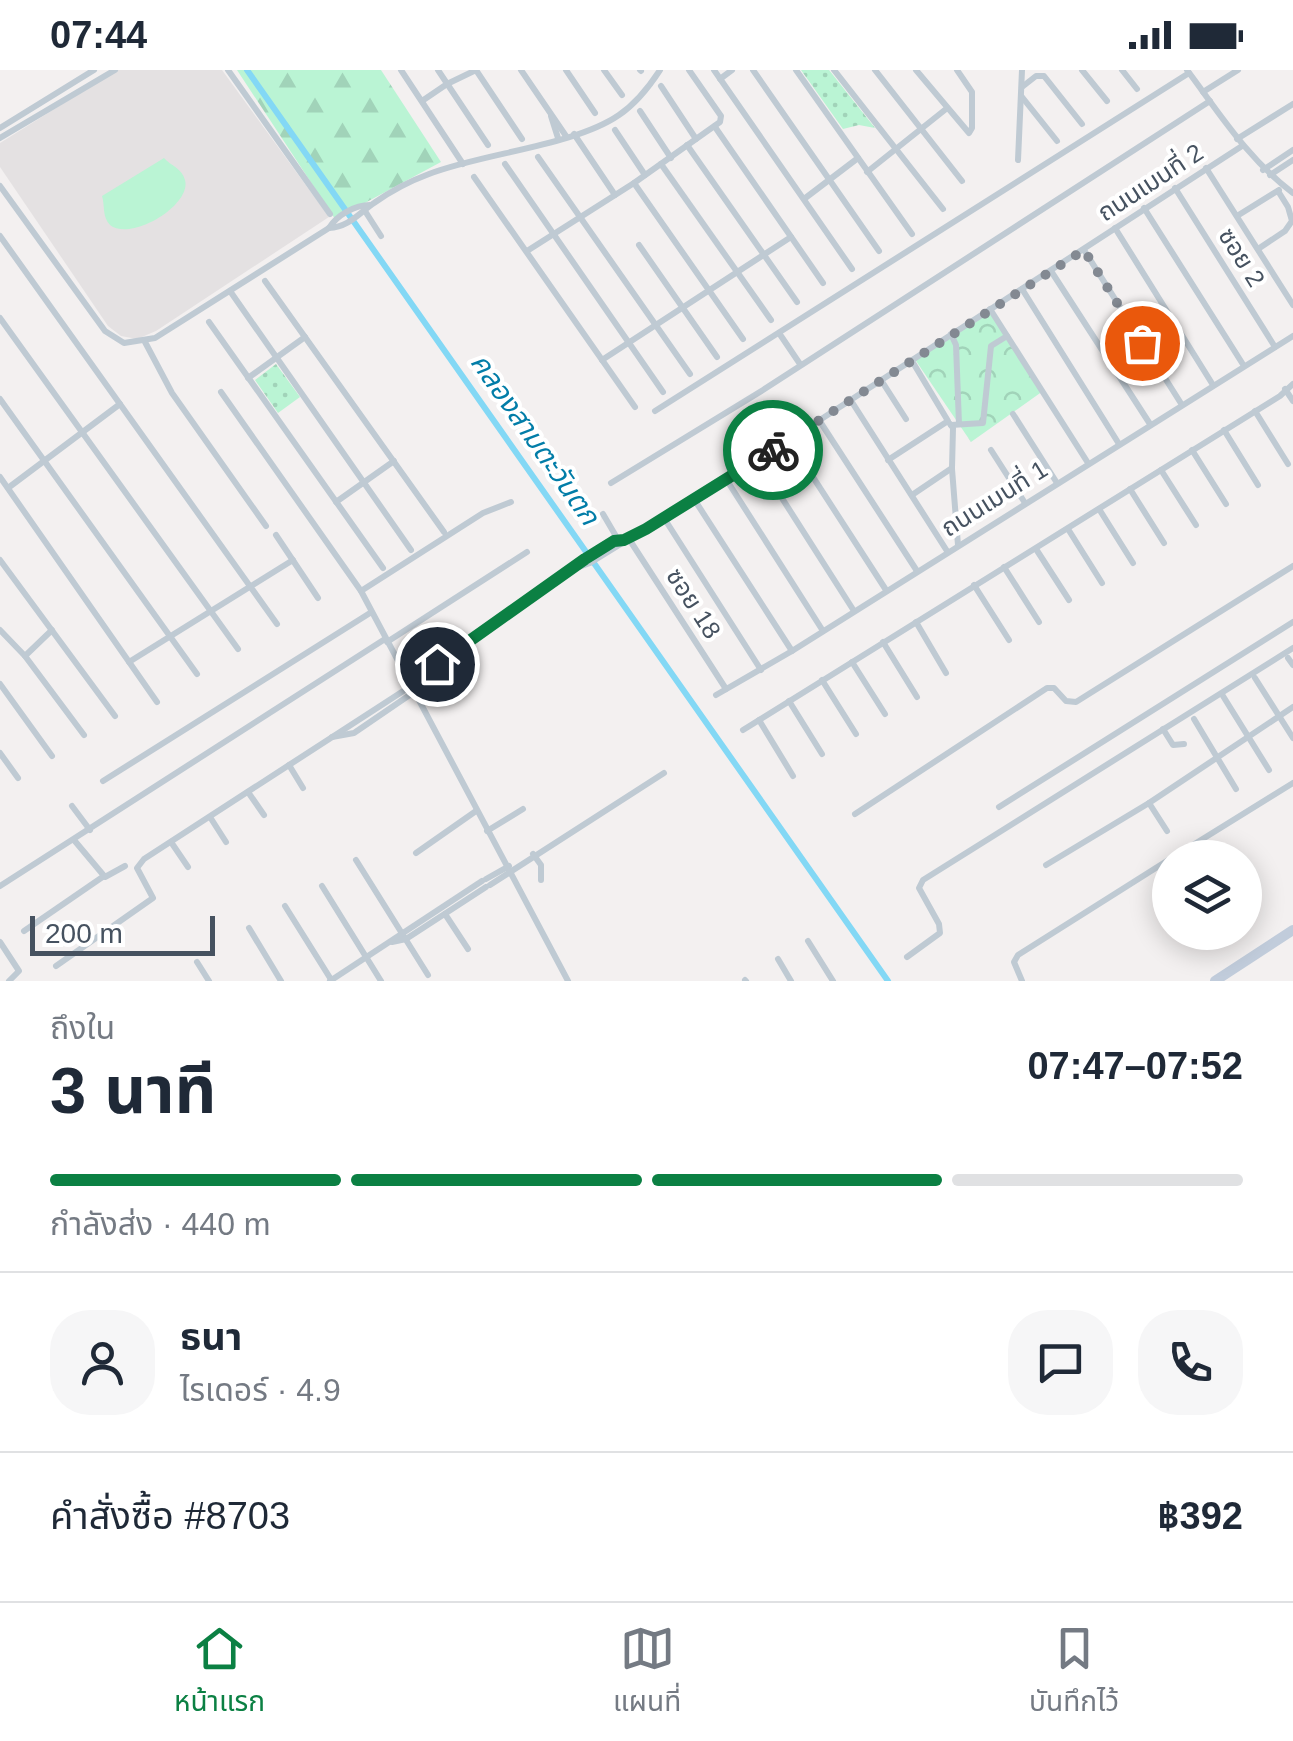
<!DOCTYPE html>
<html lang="th">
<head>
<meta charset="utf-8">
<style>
	body { margin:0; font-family:Arial,"Noto Sans Thai",sans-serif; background:#f6f6f7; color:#1f2937; height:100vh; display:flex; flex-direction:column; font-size:38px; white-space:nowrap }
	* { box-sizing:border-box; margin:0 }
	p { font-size:32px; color:#747a83 }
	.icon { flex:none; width:55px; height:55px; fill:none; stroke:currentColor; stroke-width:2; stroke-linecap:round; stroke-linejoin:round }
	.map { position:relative; height:911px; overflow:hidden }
	.sheet { display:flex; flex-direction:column; background:#fff; flex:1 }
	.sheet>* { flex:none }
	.buttons { position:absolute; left:1152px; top:770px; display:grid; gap:20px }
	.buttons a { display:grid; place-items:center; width:110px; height:110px; border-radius:50%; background:#fff; box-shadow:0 5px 25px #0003; font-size:50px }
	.scale { position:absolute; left:30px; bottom:25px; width:185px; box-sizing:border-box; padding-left:10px; border:5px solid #465260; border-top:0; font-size:28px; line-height:35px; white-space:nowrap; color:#465260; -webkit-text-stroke:8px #fff; paint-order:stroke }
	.pin { position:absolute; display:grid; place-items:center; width:85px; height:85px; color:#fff; margin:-42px; border:5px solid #fff; border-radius:50%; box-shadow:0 2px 10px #0007 }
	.courier { position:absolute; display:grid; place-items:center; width:100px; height:100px; margin:-50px; border:8px solid #0b8043; border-radius:50%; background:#fff; color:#222; box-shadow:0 2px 12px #0007 }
	.headline em { font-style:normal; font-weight:700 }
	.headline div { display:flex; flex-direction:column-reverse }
	.headline { display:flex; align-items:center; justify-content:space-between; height:170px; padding:0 50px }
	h1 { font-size:65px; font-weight:700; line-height:75px }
	.bar { display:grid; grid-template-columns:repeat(4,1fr); gap:15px 10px; align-content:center; height:120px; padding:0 50px }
	.bar i { height:12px; border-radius:8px; background:#e0e1e3 }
	.bar .current { background:#0b8043 }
	.bar p { grid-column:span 4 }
	.line { display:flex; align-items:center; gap:25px; padding:0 50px; border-top:2px solid #e0e1e3 }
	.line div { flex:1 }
	.round { display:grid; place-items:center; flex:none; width:105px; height:105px; border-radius:40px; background:#f6f6f7 }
	.status { display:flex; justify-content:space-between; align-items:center; height:70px; padding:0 50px; background:#fff; direction:ltr }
	.status svg { height:28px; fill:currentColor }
	.menu { display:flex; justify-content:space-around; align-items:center; height:140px; border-top:2px solid #e0e1e3; background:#fff; font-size:28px; color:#747a83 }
	.menu a { display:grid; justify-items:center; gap:5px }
	.menu .current { color:#0b8043 }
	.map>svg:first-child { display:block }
</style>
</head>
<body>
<div class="status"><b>07:44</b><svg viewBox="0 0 49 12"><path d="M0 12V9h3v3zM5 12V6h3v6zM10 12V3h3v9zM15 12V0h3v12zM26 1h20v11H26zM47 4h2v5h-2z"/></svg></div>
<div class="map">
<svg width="1293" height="911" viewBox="0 0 1293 911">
	<defs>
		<pattern id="grass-dots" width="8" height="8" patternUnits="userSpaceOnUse" patternTransform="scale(2.5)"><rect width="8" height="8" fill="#baf4d4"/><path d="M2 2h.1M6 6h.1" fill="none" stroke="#a1d3b9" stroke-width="1.8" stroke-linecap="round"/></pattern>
		<pattern id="forest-firs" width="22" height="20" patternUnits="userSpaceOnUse" patternTransform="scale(2.5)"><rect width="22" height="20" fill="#baf4d4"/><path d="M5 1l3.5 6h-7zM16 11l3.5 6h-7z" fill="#a1d3b9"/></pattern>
		<pattern id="park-crowns" width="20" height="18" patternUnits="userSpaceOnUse" patternTransform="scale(2.5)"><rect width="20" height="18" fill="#baf4d4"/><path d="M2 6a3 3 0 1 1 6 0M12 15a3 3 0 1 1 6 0" fill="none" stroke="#a1d3b9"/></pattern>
	</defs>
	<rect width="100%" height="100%" fill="#f3f0f0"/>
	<!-- education -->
	<polygon fill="#e4e1e2" points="117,0 222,0 329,147 156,261 137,269 121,266 108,256 0,97 0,73"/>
	<!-- grass -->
	<g fill="url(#grass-dots)">
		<polygon points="801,0 829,0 875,58 859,55 843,59"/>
		<polygon points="276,294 300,327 278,343 255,310"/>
	</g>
	<!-- forest -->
	<polygon fill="url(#forest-firs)" points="237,0 381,0 441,92 335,149"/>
	<!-- park -->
	<polygon fill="url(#park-crowns)" points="989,240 1043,321 971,372 914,288"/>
	<!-- pitch -->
	<path fill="#baf4d4" d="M164 88C171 96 182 98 185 110 192 135 131 172 110 155 102 147 105 135 102 126Z"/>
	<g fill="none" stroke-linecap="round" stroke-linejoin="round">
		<!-- canal -->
		<polyline stroke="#83d8f5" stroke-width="6" points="247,0 888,911"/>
		<!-- minor -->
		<g stroke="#bfcad3" stroke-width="6">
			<polyline points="228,0 330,144"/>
			<polyline points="401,0 463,94"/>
			<polyline points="438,0 488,75"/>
			<polyline points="476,0 522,69"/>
			<polyline points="521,0 566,66"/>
			<polyline points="566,0 595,43"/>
			<polyline points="604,0 622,25"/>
			<polyline points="640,0 641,1"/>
			<polyline points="714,0 852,199"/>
			<polyline points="753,0 879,181"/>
			<polyline points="796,0 912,164"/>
			<polyline points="834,0 943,139"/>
			<polyline points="875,0 962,111"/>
			<polyline points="916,0 969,63 972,58 972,22 957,0"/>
			<polyline points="1082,0 1107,31"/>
			<polyline points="1122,0 1137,19"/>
			<path d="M1187 0C1220 44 1248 89 1293 123"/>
			<polyline points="720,9 732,0"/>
			<polyline points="661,16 696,69"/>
			<polyline points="1022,17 1036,6 1044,6 1082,54"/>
			<polyline points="1203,22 1238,0"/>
			<polyline points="1022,27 1057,71"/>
			<polyline points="422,31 447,14 476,0"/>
			<polyline points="640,41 671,88"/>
			<polyline points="551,46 558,68"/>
			<polyline points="715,57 823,213"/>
			<polyline points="0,58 94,0"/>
			<polyline points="615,60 645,105"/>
			<polyline points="574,64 615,125"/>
			<polyline points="0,68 115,0"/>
			<polyline points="1237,69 1293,34"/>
			<polyline points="687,75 797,232"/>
			<polyline points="538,87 690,304"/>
			<polyline points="1018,90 1022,0"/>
			<polyline points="505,94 663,322"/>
			<polyline points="661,94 771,250"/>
			<polyline points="1206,98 1293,235"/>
			<polyline points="1263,100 1293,80"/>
			<polyline points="867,102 946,39"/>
			<polyline points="1270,105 1293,90"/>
			<polyline points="474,107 635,337"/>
			<polyline points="634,113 743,269"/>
			<path d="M0 116 105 261 124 273 155 268 329 158C337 145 355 135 370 135"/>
			<polyline points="1175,118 1275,277"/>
			<polyline points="804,129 858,88"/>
			<polyline points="1144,138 1244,296"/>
			<polyline points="365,141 381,166"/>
			<polyline points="1237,146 1279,120"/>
			<path d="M329 158C349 157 359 143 374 133 391 121 410 111 429 104 483 83 574 76 619 45 635 34 649 17 660 0"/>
			<polyline points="1115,158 1213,315"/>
			<polyline points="0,166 277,554"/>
			<polyline points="639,175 717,287"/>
			<polyline points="1258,179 1285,161 1292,151 1288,137 1278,121"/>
			<polyline points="1084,180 1182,335"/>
			<polyline points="527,181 634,113 720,52 721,46 689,0"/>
			<polyline points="1051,201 1150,354"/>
			<polyline points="265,211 444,462"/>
			<polyline points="1022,219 1119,374"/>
			<polyline points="230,221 411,480"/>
			<polyline points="990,239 1088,393"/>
			<polyline points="0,248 238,579"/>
			<polyline points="209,252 383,498"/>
			<polyline points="779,263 800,294"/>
			<polyline points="951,264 956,275 959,354"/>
			<polyline points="145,272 172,323 266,456"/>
			<polyline points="602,290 791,167"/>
			<polyline points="248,308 305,267"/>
			<polyline points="881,310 906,349"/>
			<polyline points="1285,319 1293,331"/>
			<polyline points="221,322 361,521 568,911"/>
			<polyline points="0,329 197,604"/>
			<polyline points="850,329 947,481"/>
			<polyline points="655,341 1189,3"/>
			<polyline points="1255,341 1288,394"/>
			<polyline points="1013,344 1057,413"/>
			<polyline points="819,350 917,501"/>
			<polyline points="951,355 983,353 991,276 1007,266"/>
			<polyline points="1224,360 1258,415"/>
			<polyline points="789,370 886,520"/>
			<polyline points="991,380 1025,433"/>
			<polyline points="1192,380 1226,434"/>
			<polyline points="757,389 854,541"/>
			<polyline points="888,390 948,351 912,291"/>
			<polyline points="952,399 958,475"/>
			<polyline points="1161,400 1196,455"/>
			<polyline points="0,407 157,632"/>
			<polyline points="726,409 823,561"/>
			<polyline points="611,413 763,320 1210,31"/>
			<polyline points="8,418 120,334"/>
			<polyline points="1130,419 1164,473"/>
			<polyline points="912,425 952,398 953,358 950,354"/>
			<polyline points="694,429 792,581"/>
			<polyline points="336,432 394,391"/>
			<polyline points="1099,439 1133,493"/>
			<polyline points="603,444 620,473"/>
			<polyline points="664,448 761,600"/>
			<polyline points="1068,459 1102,513"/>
			<polyline points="276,465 318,528"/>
			<polyline points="629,469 726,619"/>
			<polyline points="1036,479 1069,530"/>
			<polyline points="0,490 115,646"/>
			<polyline points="1004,497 1039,552"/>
			<polyline points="576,498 590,493 789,370 1242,76"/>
			<polyline points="974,515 1009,570"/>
			<polyline points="361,521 483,443 511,432"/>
			<polyline points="916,552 946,603"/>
			<polyline points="0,560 25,586 84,665"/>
			<polyline points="387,572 527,482"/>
			<polyline points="883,572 917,627"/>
			<polyline points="25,586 52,560"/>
			<polyline points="1288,588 1293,595"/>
			<polyline points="129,592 293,490"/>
			<polyline points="852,592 885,644"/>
			<polyline points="1255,608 1293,668"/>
			<polyline points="822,610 856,664"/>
			<polyline points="0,614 52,686"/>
			<polyline points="409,614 586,488 614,471 623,470"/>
			<polyline points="716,625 792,581 1293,266"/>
			<polyline points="1223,626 1269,700"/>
			<polyline points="789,631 822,684"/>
			<polyline points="1194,649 1236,719"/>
			<polyline points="759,650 793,706"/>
			<polyline points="1163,659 1173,675 1184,674"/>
			<polyline points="743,660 1280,326 1293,314"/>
			<polyline points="332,667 354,663 414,622"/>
			<polyline points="0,683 18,708"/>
			<polyline points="289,695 303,718"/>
			<polyline points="103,711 370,543"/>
			<polyline points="248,722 264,745"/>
			<polyline points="1149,733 1167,761"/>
			<polyline points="72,736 90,760"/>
			<polyline points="999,737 1293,552"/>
			<polyline points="855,744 1047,618 1054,618 1066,631 1076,632 1293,496"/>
			<polyline points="210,747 226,772"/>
			<polyline points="487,761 523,739"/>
			<polyline points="74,770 105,807 125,796"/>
			<polyline points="171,772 188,797"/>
			<polyline points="416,783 476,741"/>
			<polyline points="533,784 541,795 541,810"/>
			<polyline points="1172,788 1293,713"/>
			<polyline points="356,790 428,905"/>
			<polyline points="1046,795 1149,733 1293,637"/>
			<polyline points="486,809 509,796"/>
			<polyline points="490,815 664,703"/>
			<polyline points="0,816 385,569"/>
			<polyline points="322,816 381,911"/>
			<polyline points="285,836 332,911"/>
			<polyline points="445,844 468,879"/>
			<polyline points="249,858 281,911"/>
			<polyline points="24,861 104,806"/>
			<polyline points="808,871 833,911"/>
			<polyline points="0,872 19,901 9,911"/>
			<polyline points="392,872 406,869 486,817"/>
			<polyline points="907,887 940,863 939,854 919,818 923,810 1293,578"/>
			<polyline points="778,889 791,911"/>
			<polyline points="197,892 209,911"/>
			<polyline points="56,896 153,828 137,798 144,789 411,616"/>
			<polyline points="745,910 746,911"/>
			<polyline points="330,911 482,811"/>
			<polyline points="1022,911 1014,892 1018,885 1170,789"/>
		</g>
		<!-- secondary -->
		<polyline stroke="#c1ccdb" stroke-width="10" points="1215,911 1293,860"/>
	</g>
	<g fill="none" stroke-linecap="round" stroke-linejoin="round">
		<!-- done -->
		<polyline stroke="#838992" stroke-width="10" stroke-dasharray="0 18" points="773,380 1084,180 1142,273"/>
		<!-- route -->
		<polyline stroke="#0b8043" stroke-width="12" points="437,594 585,489 614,471 624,470 646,459 773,380"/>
	</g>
	<g text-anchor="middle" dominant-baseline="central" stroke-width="8" stroke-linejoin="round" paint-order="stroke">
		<!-- street labels -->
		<g font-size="25" fill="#465260" stroke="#fff">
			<text transform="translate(1150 112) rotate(-33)">ถนนเมนที่ 2</text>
			<text transform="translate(1242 187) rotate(58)">ซอย 2</text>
			<text transform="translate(994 428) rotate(-32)">ถนนเมนที่ 1</text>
			<text transform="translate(694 533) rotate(57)">ซอย 18</text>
		</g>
		<!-- water labels -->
		<g font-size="28" font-style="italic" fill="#027da8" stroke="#fff">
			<text transform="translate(535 369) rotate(55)">คลองสามตะวันตก</text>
		</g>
	</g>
</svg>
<div class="buttons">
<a><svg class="icon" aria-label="layers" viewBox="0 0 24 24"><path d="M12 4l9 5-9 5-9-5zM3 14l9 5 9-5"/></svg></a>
</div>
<div class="scale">200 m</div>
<div class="pin" style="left:1142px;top:273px;background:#ea580c"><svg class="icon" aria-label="bag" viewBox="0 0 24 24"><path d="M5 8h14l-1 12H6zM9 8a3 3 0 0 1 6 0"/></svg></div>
<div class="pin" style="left:437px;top:594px;background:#1f2937"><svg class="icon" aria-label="home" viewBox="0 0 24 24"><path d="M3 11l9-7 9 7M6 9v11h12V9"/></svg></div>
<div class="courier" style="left:773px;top:380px"><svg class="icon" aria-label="bike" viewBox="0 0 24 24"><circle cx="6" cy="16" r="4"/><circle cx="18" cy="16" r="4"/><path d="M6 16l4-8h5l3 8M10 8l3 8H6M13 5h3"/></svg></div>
</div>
<section class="sheet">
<div class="headline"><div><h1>3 นาที</h1><p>ถึงใน</p></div><em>07:47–07:52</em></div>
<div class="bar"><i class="current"></i><i class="current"></i><i class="current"></i><i></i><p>กำลังส่ง · 440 m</p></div>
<div class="line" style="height:180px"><a class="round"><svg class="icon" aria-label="person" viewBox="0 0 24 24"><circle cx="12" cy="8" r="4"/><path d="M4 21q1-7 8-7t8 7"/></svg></a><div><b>ธนา</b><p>ไรเดอร์ · 4.9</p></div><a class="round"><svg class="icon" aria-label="chat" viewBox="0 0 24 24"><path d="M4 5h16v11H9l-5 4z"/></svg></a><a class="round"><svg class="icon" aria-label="phone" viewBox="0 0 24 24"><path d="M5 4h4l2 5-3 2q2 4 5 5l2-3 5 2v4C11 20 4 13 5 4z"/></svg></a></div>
<div class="line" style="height:130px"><div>คำสั่งซื้อ #8703</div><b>฿392</b></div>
</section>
<nav class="menu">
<a class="current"><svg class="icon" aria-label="home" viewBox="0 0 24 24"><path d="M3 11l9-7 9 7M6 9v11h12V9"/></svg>หน้าแรก</a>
<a><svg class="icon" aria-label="map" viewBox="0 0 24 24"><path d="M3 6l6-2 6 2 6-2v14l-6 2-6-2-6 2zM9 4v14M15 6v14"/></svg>แผนที่</a>
<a><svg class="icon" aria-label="saved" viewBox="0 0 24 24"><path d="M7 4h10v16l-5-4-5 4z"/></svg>บันทึกไว้</a>
</nav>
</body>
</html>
